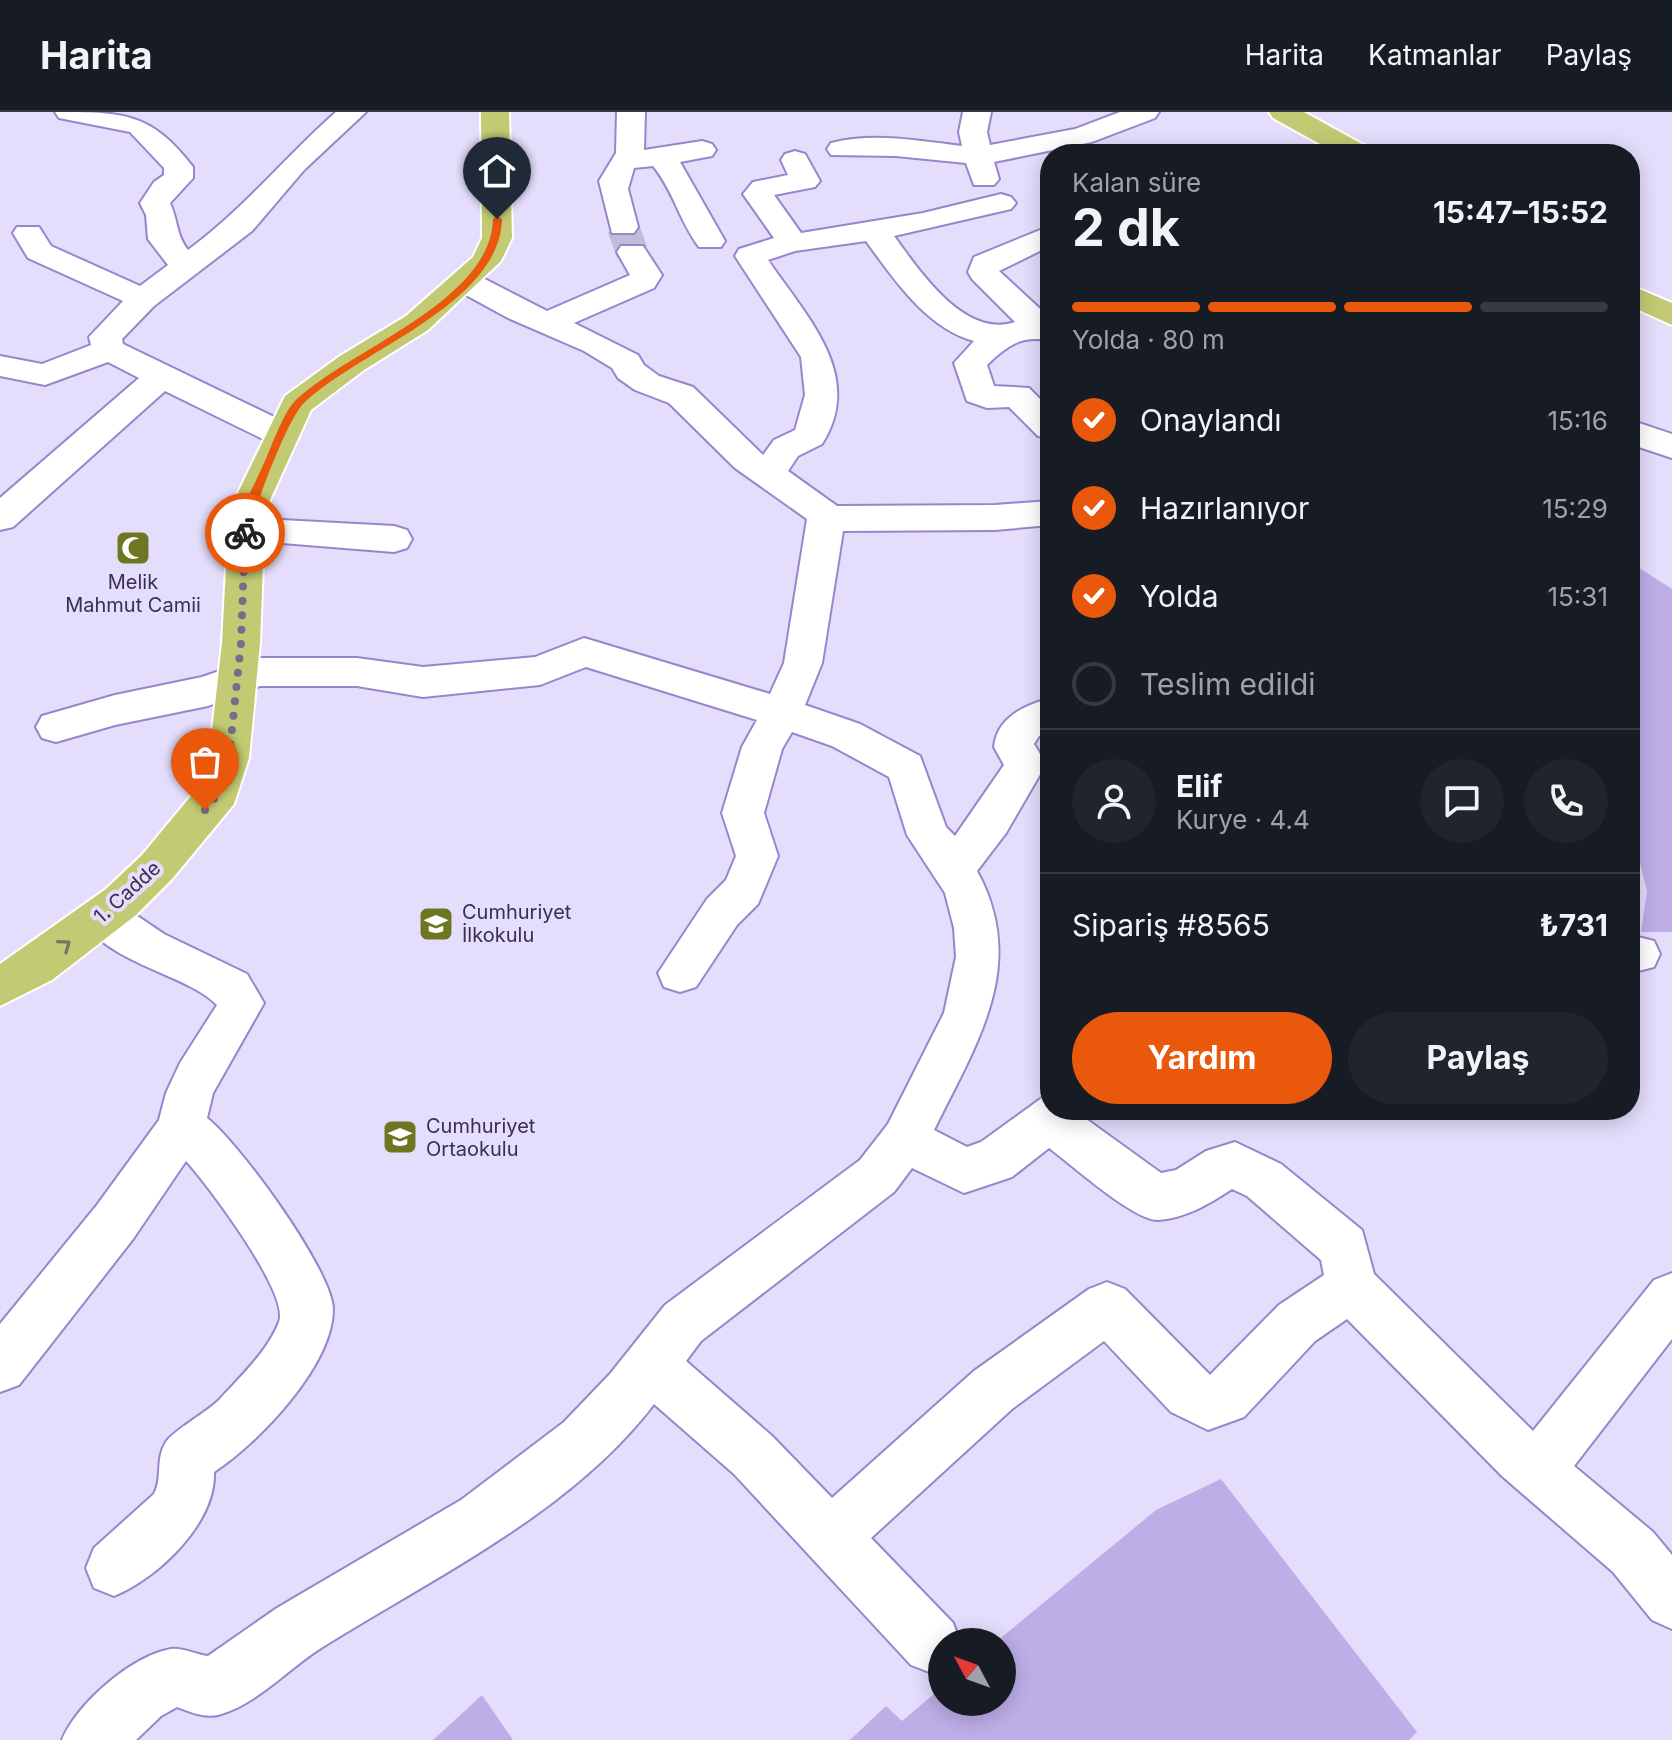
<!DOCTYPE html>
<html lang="tr">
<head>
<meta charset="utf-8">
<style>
	body { margin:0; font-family:Inter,sans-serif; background:#20242c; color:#f1f3f6; height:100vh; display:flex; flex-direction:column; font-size:30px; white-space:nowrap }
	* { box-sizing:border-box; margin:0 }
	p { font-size:26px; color:#9ea1a6 }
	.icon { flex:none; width:44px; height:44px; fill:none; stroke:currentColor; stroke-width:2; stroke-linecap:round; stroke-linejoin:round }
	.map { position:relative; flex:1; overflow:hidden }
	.drawer { position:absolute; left:1040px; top:32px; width:600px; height:976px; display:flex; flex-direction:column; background:#171b24; border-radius:32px; box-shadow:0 4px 20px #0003 }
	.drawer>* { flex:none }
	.needle { width:52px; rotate:311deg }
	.fabs { position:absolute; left:928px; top:1516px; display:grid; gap:16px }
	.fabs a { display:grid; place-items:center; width:88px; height:88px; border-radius:50%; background:#171b24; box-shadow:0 4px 20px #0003; font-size:40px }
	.pin { position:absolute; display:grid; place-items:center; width:68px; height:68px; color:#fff; margin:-82px -34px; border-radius:50% 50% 50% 0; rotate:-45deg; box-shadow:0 0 8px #0007 }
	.pin .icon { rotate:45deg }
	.courier { position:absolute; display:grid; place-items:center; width:80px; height:80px; margin:-40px; border:6px solid #ea580c; border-radius:50%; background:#fff; color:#222; box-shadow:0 2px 10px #0007 }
	.overview em { font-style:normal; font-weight:700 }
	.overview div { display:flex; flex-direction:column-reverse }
	.overview { display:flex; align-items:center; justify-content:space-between; height:136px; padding:0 32px }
	h1 { font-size:52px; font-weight:700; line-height:60px }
	.bar { display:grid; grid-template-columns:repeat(4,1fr); gap:12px 8px; align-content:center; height:96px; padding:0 32px }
	.bar i { height:10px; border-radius:6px; background:#363941 }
	.bar .current { background:#ea580c }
	.bar p { grid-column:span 4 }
	.line { display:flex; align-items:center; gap:20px; padding:0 32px; border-top:2px solid #363941 }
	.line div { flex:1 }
	.round { display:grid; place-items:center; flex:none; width:84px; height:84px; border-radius:42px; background:#20242c }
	ol { padding:0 32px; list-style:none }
	li { display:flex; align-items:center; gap:24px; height:88px }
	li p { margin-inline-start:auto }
	li .icon { padding:8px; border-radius:50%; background:#ea580c; color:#fff; stroke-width:4 }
	li:last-child { color:#9ea1a6 }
	li i { width:44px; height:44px; border:4px solid #363941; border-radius:50% }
	.primary-button { display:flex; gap:16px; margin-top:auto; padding:16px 32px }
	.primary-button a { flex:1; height:92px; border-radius:48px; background:#ea580c; color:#fff; font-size:32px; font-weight:700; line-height:92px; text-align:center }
	.primary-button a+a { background:#20242c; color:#f1f3f6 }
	header { display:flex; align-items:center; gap:48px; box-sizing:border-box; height:112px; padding:0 40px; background:#171b24; border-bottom:2px solid #363941 }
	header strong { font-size:38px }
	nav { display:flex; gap:44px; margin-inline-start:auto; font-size:28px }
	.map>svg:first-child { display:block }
</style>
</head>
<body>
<header>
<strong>Harita</strong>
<nav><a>Harita</a><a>Katmanlar</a><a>Paylaş</a></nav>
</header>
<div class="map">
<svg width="1672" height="1628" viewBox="0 0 1672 1628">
	<rect width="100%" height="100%" fill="#e4ddfc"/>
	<!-- green -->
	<g fill="#bdaee8">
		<polygon points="1630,450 1672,477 1672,820 1641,820 1647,779 1630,711"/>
		<polygon points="1221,1367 1417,1620 1409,1628 850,1628 886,1594 902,1609 942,1575 942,1590 1002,1590 1002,1530 996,1530 1156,1398"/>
		<polygon points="482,1583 513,1628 433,1628"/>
	</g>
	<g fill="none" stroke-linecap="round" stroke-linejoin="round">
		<!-- minor-tunnel -->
		<polyline stroke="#c2bad9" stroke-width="32" stroke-dasharray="32 16" stroke-linecap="butt" points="623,115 632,140"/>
		<defs>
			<g id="minor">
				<path d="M55 0C123 0 151 0 193 55V66L170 91C178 108 176 123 188 138 243 98 285 45 336 0H366L304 58 252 119 154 194 122 227 123 232 293 314 298 322 293 330 281 333 269 330 165 279 13 415 0 418V386L139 266 108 250 45 273 0 264V244L42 252 91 233 89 225 123 189 28 146 13 121 17 115H39L51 134 140 174 168 153 148 127 146 103 140 91 154 70 164 63V56L130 20 59 6Z"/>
				<path d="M617 0H645L644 38 702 29 712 32 716 38 712 44 680 50 725 129 721 135H699C680 110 673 78 653 54L634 56 628 77 638 115 634 121H612L599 69 616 41Z"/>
				<path d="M963 0H991L987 20 990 33 1075 17 1120 0H1159L1155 6 1092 30 994 50 999 67 994 73H974L966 51 896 44 831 43 827 37 831 31C873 20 920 29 962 34L959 20Z"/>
				<path d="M795 39 805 42 820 69 815 75 774 83 801 121 923 101 1001 82 1011 85 1016 91 1011 97 894 124C919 158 964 227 1015 210L972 167 968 160 974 145 1050 114V134L999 159 1050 206V229C1023 222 1006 234 987 253L994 274 1029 276 1050 297V327L1038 324 1009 295 987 296 967 289 954 251 974 229C926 216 894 167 866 129L795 139 768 148C805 203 866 263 822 332L798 344 788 359 837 394 995 393 1050 389V413L995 418 843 419 822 551 805 593 860 612 920 644 946 715 955 724 1004 653 994 635C997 605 1024 594 1050 586V618L1039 624 1034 632 1046 652 1006 721 977 759C1029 854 976 932 934 1018L967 1035 981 1030 1050 980V998H1085L1082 1004 1161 1061 1176 1058 1206 1039 1235 1030 1281 1052 1362 1118 1374 1162 1533 1319 1654 1168 1672 1161V1227L1574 1354 1653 1420 1672 1443V1517L1652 1508 1613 1460 1502 1364 1347 1207 1315 1229 1244 1305 1208 1318 1171 1300 1104 1229 1012 1297 871 1426 953 1511 960 1530H942V1557L932 1561 911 1553 734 1362 654 1292C571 1401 434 1465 321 1536 288 1557 256 1593 218 1603 204 1606 190 1600 177 1595L161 1604 136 1628H62C77 1592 131 1544 171 1537 182 1535 197 1543 208 1544L277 1496 461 1388 564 1310 610 1262 665 1193 860 1048 888 1012 944 901 956 845 954 816 945 781 907 723 889 665 832 634 792 620 782 637 764 701 778 744 758 792 737 813 696 875 680 880 664 875 658 861 707 787 726 768 736 744 722 701 742 635 757 608 586 555 540 573 423 585 357 574H260L208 594 115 613 56 630 42 626 36 615 42 604 115 583 202 565 257 546H357L423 555 535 545 584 526 770 582 784 551 807 407 735 356 669 291 635 278 618 266 612 256 584 239 508 206 455 177 450 170 455 163H477L547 199 630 163 617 140 621 134H643L662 163 654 176 574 211 638 243 644 253 659 264 693 275 763 343 774 328 795 318 805 283 801 245 735 144 739 137 774 126 743 82 753 70 788 63 781 48 785 42ZM1049 1036C1071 1052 1134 1109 1158 1108 1186 1106 1209 1092 1232 1077L1247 1084 1321 1148 1324 1163 1279 1193 1210 1263 1125 1177 1107 1170 1089 1177 974 1259 832 1386 772 1324 686 1249 701 1229 894 1080 912 1056 964 1081 1012 1065Z"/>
				<polygon points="1630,308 1672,322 1672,346 1630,332"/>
				<polygon points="245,406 394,414 407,418 412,427 407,436 394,440 232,427 227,418 232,409"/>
				<path d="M103 786 118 791 164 822 247 862 264 891 213 981 207 1006C239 1031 332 1158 333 1197 333 1254 258 1331 214 1360 216 1411 158 1466 114 1484L94 1476 86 1456 94 1436 154 1382C163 1366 155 1347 166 1330 174 1318 206 1301 219 1288 239 1266 268 1239 279 1210 290 1182 208 1073 186 1049L133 1127 19 1273 0 1280V1212L97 1093 159 1008 166 981 180 951 217 893C186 861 105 852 81 804L88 791Z"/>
				<polygon points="1630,823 1654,829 1660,842 1654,855 1630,861"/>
			</g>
			<g id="major">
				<polygon points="481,0 509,0 512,126 501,149 428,218 364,258 311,298 265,399 260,531 249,646 234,692 172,767 136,803 52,868 0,894 0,852 106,777 142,743 200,673 209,646 222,531 229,399 285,284 340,244 406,204 473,145 482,126"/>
				<polygon points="1269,0 1304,0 1369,36 1373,42 1338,42 1273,6"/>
				<polygon points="1630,173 1672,191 1672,213 1630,194"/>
			</g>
		</defs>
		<!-- minor casing -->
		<use href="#minor" stroke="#9885cc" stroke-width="4"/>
		<!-- major casing -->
		<use href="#major" stroke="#fff" stroke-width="4"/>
		<!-- minor -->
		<use href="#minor" fill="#fff" fill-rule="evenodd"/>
		<!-- major -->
		<use href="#major" fill="#c2cb73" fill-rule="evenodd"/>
	</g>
	<!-- one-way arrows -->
	<defs><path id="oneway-chevron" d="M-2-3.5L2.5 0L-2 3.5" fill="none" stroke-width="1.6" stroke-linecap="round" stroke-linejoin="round" transform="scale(2)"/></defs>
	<use stroke="#77765f" href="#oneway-chevron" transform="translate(65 833) rotate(-36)"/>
	<!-- route -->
	<path fill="#ea580c" d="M497 104 502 107C500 193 357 239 303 292 287 309 253 397 250 421L241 424C237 402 251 380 260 360 269 342 282 302 295 289 349 237 491 190 493 107Z"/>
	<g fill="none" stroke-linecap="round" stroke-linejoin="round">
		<!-- done -->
		<polyline stroke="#756d8b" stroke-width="8" stroke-dasharray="0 14.4" points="205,698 219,680 229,646 241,531 245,421"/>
	</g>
	<!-- icons -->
	<defs>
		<symbol id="mosque-square" viewBox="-11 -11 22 22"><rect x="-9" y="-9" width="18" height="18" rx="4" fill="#6d7721" stroke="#e4ddfc"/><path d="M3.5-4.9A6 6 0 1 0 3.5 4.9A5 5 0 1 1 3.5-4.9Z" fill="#fff"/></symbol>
		<symbol id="school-square" viewBox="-11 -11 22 22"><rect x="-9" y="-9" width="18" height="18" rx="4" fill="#6d7721" stroke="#e4ddfc"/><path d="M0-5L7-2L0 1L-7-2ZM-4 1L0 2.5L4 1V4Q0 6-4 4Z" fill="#fff"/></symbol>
	</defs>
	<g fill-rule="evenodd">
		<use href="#mosque-square" x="113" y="416" width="40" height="40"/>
		<use href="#school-square" x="416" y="792" width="40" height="40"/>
		<use href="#school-square" x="380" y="1005" width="40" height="40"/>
	</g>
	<g text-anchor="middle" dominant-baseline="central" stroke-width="8" stroke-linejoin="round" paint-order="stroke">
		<!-- poi labels -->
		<g font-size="20" fill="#39304e" stroke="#e4ddfc" text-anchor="start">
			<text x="133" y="470" text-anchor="middle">Melik<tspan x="133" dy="23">Mahmut Camii</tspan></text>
			<text x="462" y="800">Cumhuriyet<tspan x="462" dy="23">İlkokulu</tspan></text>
			<text x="426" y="1014">Cumhuriyet<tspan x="426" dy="23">Ortaokulu</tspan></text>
		</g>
		<!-- street labels -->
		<g font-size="20" fill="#39304e" stroke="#e4ddfc">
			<text transform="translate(127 780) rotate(-42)">1. Cadde</text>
		</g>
	</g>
</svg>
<div class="fabs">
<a><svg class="needle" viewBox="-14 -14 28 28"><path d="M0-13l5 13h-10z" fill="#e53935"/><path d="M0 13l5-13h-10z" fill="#9ea1a6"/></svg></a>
</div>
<div class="pin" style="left:205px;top:698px;background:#ea580c"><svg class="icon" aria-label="bag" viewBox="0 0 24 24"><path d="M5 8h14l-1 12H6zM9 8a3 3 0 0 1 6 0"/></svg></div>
<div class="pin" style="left:497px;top:107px;background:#1f2937"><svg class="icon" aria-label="home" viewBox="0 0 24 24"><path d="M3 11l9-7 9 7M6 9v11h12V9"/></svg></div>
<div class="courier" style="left:245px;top:421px"><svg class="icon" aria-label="bike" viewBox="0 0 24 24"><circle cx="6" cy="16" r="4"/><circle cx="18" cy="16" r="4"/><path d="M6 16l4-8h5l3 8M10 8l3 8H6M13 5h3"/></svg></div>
<section class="drawer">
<div class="overview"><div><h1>2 dk</h1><p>Kalan süre</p></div><em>15:47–15:52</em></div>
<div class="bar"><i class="current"></i><i class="current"></i><i class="current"></i><i></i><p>Yolda · 80 m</p></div>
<ol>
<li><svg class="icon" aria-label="check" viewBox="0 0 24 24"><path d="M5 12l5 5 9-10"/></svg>Onaylandı<p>15:16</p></li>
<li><svg class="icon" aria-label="check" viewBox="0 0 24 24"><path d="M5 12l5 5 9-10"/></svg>Hazırlanıyor<p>15:29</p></li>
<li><svg class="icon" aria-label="check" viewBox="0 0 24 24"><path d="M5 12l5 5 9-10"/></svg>Yolda<p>15:31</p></li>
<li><i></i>Teslim edildi</li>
</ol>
<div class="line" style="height:144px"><a class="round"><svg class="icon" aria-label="person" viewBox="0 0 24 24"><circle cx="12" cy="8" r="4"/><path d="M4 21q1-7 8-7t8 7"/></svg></a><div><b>Elif</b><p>Kurye · 4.4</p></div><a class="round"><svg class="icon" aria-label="chat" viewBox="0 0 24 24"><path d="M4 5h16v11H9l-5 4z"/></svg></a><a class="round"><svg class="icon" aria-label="phone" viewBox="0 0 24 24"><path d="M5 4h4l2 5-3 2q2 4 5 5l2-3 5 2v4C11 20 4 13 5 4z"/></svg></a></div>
<div class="line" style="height:104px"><div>Sipariş #8565</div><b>₺731</b></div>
<div class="primary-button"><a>Yardım</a><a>Paylaş</a></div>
</section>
</div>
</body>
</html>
